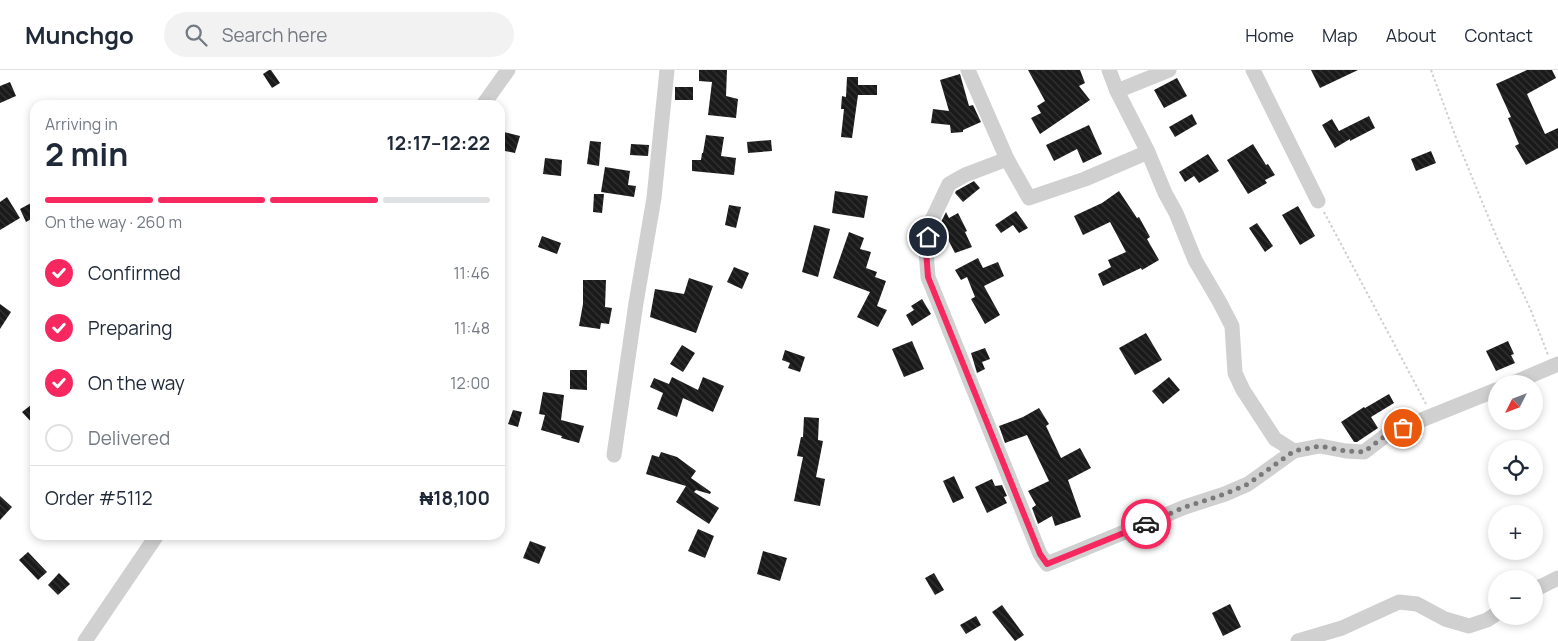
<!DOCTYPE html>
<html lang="en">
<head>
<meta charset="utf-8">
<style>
	body { margin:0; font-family:Manrope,sans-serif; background:#f2f2f3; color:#1f2937; height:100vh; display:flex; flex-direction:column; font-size:19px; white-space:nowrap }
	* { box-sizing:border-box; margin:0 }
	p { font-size:16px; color:#747a83 }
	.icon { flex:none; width:28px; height:28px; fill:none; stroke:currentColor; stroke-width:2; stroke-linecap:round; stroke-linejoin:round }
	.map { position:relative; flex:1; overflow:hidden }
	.side { position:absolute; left:30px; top:30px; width:475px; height:440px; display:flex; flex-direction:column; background:#fff; border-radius:15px; box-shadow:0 2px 8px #0003 }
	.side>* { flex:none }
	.needle { width:32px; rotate:228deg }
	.fabs { position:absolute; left:1488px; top:305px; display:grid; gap:10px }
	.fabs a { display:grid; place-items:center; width:55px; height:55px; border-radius:50%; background:#fff; box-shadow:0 2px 8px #0003; font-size:25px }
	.pin { position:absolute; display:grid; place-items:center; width:42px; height:42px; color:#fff; margin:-21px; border:2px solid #fff; border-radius:50%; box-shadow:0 1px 5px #0007 }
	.courier { position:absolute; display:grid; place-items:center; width:50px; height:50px; margin:-25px; border:4px solid #f72760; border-radius:50%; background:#fff; color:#222; box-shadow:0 1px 6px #0007 }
	.overview em { font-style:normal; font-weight:700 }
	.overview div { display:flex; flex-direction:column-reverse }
	.overview { display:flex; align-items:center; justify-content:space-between; height:85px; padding:0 15px }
	h1 { font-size:32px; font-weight:700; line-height:38px }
	.bar { display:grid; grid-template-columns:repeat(4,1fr); gap:8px 5px; align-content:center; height:60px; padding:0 15px }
	.bar i { height:6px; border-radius:4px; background:#e0e1e3 }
	.bar .selected { background:#f72760 }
	.bar p { grid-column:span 4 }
	.line { display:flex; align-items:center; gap:12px; padding:0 15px; border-top:1px solid #e0e1e3 }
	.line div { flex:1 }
	ol { padding:0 15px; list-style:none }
	li { display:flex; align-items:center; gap:15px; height:55px }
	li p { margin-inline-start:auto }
	li .icon { padding:5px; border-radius:50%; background:#f72760; color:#fff; stroke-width:4 }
	li:last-child { color:#747a83 }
	li i { width:28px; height:28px; border:2px solid #e0e1e3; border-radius:50% }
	header { display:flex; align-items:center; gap:30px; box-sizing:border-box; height:70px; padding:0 25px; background:#fff; border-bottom:1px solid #e0e1e3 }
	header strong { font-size:24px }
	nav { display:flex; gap:28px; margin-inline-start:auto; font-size:18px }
	.search { width:350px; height:45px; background:#f2f2f3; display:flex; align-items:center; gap:12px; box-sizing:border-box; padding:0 18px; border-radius:28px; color:#747a83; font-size:19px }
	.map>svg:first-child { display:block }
</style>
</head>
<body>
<header>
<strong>Munchgo</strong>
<div class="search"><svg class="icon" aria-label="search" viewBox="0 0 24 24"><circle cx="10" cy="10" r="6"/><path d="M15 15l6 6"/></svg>Search here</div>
<nav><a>Home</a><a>Map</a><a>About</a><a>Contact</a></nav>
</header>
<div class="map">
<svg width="1558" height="571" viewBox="0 0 1558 571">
	<defs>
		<pattern id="building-back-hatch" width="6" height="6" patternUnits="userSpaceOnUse" patternTransform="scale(1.25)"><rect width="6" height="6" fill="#1a1a1a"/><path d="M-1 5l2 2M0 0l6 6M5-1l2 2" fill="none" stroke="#333"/></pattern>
	</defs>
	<rect width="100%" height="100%" fill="#fff"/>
	<!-- building -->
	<g fill="url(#building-back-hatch)">
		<polygon points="269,0 271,0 280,13 272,18 263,4"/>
		<polygon points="699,0 727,0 726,26 738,29 736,48 708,45 712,12 699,11"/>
		<polygon points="1028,0 1080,0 1085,13 1079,16 1090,30 1040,64 1031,48 1041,43 1037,36 1045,31"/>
		<polygon points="1311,0 1358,0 1320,18"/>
		<polygon points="1527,0 1552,0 1556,8 1527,24 1545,64 1558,58 1558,78 1526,95 1515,76 1519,74 1508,48 1511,47 1496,14"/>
		<polygon points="960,4 969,36 973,35 981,52 963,60 963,62 951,63 950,55 931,53 933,39 949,41 940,10"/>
		<polygon points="847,7 858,7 858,15 877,15 877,25 858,25 852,68 841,67 844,39 841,39 842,26 846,27"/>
		<polygon points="1177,8 1187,26 1164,38 1154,20"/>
		<polygon points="10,12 16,26 0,33 0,16"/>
		<rect x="675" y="17" width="18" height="13"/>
		<polygon points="1192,44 1197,54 1175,67 1169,57"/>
		<polygon points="1369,46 1375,58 1350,71 1350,69 1335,78 1322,55 1332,49 1339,61"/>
		<polygon points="1089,55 1102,84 1083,93 1077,79 1054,91 1046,75"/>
		<polygon points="504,62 520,66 515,83 500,80"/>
		<polygon points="706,65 724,67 721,86 736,88 734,105 692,101 692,90 701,90 702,83 703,83"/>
		<polygon points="771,70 772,81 748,83 747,72"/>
		<polygon points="590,71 601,72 599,96 587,94"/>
		<polygon points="631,74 649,75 648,86 630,85"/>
		<polygon points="1253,74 1266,95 1268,94 1275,105 1265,110 1267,113 1248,124 1227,90"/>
		<polygon points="1431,81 1436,93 1416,101 1411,89"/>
		<polygon points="1208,84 1219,101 1199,113 1194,106 1185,112 1179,102"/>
		<polygon points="545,88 562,90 561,106 543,104"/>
		<polygon points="605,97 630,101 628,115 636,116 634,127 601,122"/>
		<polygon points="974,111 980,118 963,132 955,123 956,121"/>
		<polygon points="835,121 868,126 864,148 832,143"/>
		<polygon points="1119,121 1137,148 1139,147 1150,167 1147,169 1159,190 1142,200 1141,198 1103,216 1098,204 1111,197 1108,190 1126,182 1110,152 1083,165 1074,146 1102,133"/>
		<polygon points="594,124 604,124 602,143 593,142"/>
		<polygon points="7,127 20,148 0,160 0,132"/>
		<polygon points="31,133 35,142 35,147 26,152 20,139"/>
		<polygon points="729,135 741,137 736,158 725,155"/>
		<polygon points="1298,136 1315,166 1300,175 1282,145"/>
		<polygon points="1016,141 1028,158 1019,163 1013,155 1001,163 995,155"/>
		<polygon points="946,142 949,148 958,143 967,161 965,162 972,177 955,183 940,154"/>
		<polygon points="1257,153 1273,176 1265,182 1249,158"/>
		<polygon points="814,155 830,159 818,207 802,202"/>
		<polygon points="849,162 864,168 860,179 871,182 866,198 877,202 875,207 886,211 877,236 887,240 878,257 857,247 870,222 833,208"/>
		<polygon points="542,166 561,173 557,184 538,177"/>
		<polygon points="978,188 983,198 998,192 1004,206 984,216 1000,245 985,254 971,229 975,227 967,207 961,210 955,200"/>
		<polygon points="734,197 749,203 742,219 727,212"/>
		<polygon points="689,208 713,216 696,263 650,247 655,219 684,224"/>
		<polygon points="583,210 606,210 605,237 612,238 609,254 601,253 600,259 579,256 583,234"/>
		<polygon points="922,229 931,244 912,256 906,245 914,240 911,236"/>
		<polygon points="0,234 11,242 0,259"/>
		<polygon points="1146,263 1162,290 1135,305 1119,278"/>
		<polygon points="912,271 924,299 904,307 892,279"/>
		<polygon points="1508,271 1514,284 1511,285 1515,293 1496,301 1486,281"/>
		<polygon points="682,275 695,283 683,302 670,294"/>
		<polygon points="985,278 990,289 982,292 985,299 977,303 971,283"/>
		<polygon points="785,280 805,287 800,302 788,298 790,293 782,290"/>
		<polygon points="570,300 587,300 587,320 570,319"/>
		<polygon points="672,307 698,320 703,307 724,316 713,342 683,328 677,347 657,339 663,323 650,317 654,308 669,314"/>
		<polygon points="1169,307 1180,320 1163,334 1152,321"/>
		<polygon points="543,322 564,325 561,350 584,356 579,373 561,368 562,366 541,360 545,345 539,344"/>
		<polygon points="1389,324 1394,333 1371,347 1378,358 1357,372 1354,372 1341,352 1364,337 1365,338"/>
		<polygon points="31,335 35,340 35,356 22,342"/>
		<polygon points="1039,338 1049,354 1046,356 1061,388 1080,378 1091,398 1068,410 1081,447 1055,456 1052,446 1038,454 1032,438 1036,435 1028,421 1049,411 1027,365 1005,373 999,356 1023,347"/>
		<polygon points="513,340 522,342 518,357 508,354"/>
		<polygon points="804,347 819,348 818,370 823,371 816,407 825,409 820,436 794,431 803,387 797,386 801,367 803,367"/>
		<polygon points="661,382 677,387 696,401 691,408 711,422 710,424 696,420 694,422 719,438 709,454 676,432 686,416 646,404 652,385 659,387"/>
		<polygon points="954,406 964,428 953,433 943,411"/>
		<polygon points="992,409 995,416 1002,415 1007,426 1004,427 1007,433 987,443 975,417"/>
		<polygon points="0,426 12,437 0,450"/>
		<polygon points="698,459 714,466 705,488 688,481"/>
		<polygon points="530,471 546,477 539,494 523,488"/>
		<polygon points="763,481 787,488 780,511 757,504"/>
		<polygon points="28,482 47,502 38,510 19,490"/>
		<polygon points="59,503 70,514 58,525 48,515"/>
		<polygon points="934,503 944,520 935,525 925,508"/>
		<polygon points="1230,534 1241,557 1223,566 1212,543"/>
		<polygon points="1002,535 1024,565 1015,571 992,542"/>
		<polygon points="976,546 981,555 966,564 960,555"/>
	</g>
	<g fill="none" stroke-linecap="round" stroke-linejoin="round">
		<!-- path -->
		<g stroke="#d0d0d0" stroke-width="2" stroke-dasharray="2.5 2.5" stroke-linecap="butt">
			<polyline points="1431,0 1458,73 1497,168 1530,238 1548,285"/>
			<polyline points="1324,142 1426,334"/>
		</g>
		<!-- minor -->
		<g stroke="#d0d0d0" stroke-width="15">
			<polyline points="968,0 1007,89 1029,128 1085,109 1148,82 1117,21 1169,0"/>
			<polyline points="1109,0 1117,21"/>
			<polyline points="1253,0 1318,131"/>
			<polyline points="483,35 508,0"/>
			<polyline points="1148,82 1165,123 1176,143 1195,190 1219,231 1232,256 1235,303 1243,320 1275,369 1294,381"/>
			<polyline points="1007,89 965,105 949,114 930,154 926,180 928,207 1040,484 1047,494 1185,437 1225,424 1248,414 1294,381 1320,376 1346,381 1364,382 1389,363 1496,320"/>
			<polyline points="1511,314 1558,294"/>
			<polyline points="614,385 636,233 654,128 667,0"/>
			<polyline points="1534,520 1558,508"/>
			<polyline points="85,571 157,465"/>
			<polyline points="1298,571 1342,558 1399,532 1417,534 1445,549 1469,556 1487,550 1496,544"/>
		</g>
	</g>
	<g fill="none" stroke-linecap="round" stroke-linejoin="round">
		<!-- done -->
		<polyline stroke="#7a7a7a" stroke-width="5" stroke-dasharray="0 9" points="1146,454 1185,437 1225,424 1248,414 1294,381 1320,376 1346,381 1364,382 1389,363 1403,358"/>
		<!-- route -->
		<polyline stroke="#f72760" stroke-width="6" points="928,167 926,180 928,207 1040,484 1047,494 1146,454"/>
	</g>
</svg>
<div class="fabs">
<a><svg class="needle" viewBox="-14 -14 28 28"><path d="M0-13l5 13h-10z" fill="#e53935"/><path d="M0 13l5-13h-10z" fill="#747a83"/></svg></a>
<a><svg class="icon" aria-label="locate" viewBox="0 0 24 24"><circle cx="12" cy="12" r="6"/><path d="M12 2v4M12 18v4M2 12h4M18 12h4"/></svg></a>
<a>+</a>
<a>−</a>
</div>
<div class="pin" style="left:1403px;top:358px;background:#ea580c"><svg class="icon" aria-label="bag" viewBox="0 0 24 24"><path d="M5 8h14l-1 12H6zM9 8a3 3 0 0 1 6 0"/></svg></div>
<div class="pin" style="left:928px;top:167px;background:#1f2937"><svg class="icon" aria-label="home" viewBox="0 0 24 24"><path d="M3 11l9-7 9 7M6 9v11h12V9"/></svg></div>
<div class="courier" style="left:1146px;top:454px"><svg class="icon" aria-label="car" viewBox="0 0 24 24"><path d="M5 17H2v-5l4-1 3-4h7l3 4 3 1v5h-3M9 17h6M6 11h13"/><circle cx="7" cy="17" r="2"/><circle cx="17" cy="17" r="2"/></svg></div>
<section class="side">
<div class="overview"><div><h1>2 min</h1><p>Arriving in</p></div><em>12:17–12:22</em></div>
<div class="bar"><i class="selected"></i><i class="selected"></i><i class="selected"></i><i></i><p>On the way · 260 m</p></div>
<ol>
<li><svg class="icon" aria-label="check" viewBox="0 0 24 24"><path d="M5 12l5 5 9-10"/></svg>Confirmed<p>11:46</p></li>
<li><svg class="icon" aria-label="check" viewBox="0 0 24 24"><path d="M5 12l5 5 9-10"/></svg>Preparing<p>11:48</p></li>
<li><svg class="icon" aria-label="check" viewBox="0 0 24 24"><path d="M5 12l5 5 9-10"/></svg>On the way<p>12:00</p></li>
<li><i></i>Delivered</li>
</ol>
<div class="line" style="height:65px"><div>Order #5112</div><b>₦18,100</b></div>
</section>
</div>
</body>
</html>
